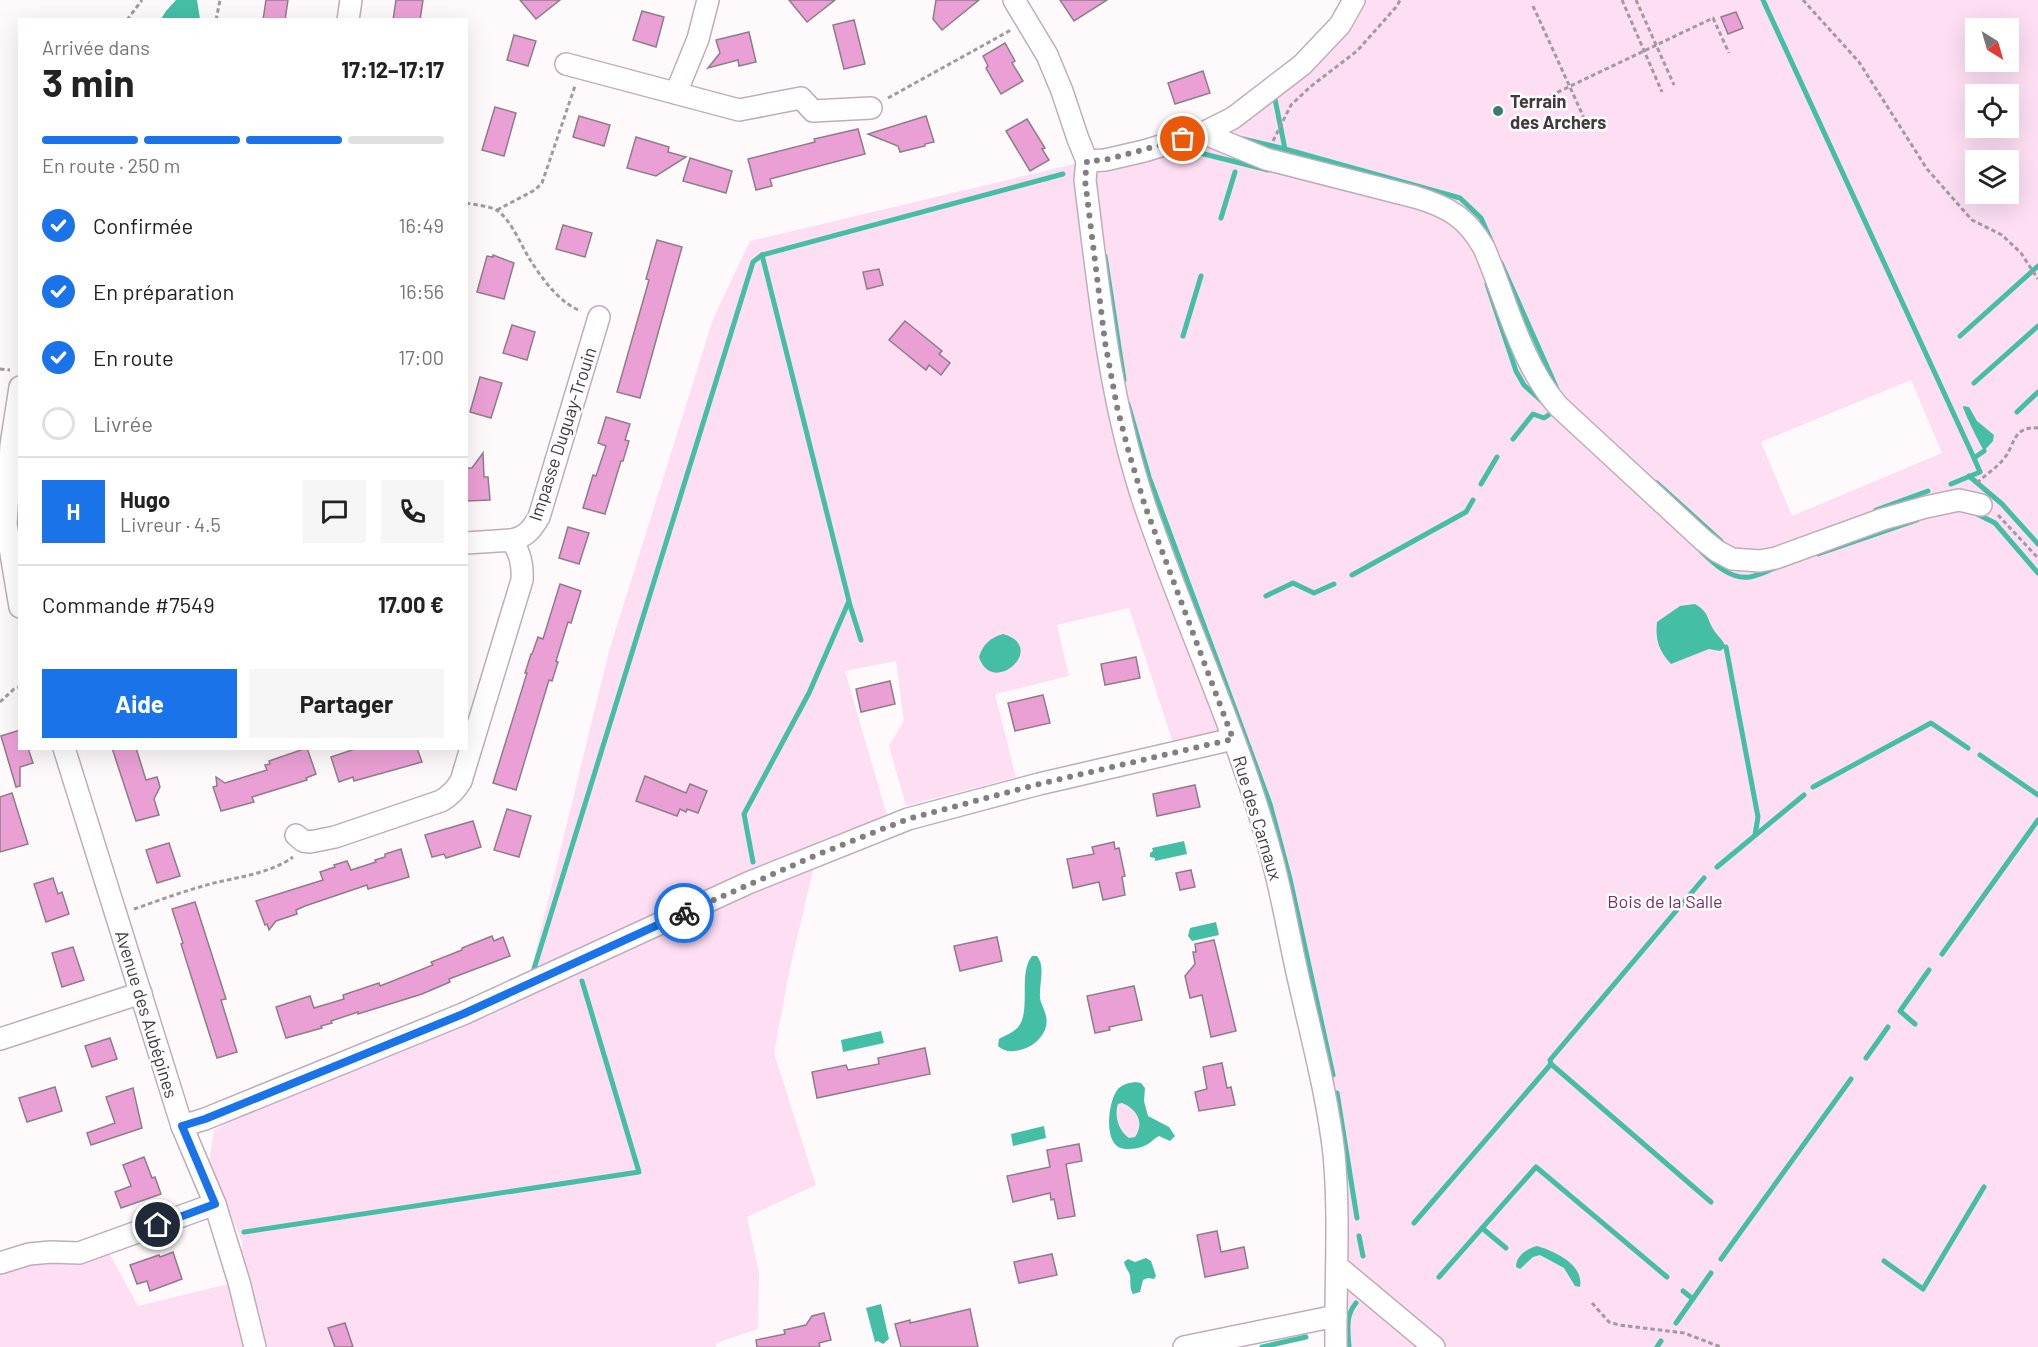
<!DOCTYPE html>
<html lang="fr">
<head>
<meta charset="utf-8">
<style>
	body { margin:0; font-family:Barlow,sans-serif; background:#f6f6f6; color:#222; height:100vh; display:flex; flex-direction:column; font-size:22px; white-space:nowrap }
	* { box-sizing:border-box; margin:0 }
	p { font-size:20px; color:#767676 }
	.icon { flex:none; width:33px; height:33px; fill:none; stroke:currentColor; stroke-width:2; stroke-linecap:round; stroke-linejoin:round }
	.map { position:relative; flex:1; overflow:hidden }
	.details { position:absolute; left:18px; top:18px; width:450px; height:732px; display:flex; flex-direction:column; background:#fff; border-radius:0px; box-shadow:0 6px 24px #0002 }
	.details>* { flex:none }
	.needle { width:39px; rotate:143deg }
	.controls { position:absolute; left:1965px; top:18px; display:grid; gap:12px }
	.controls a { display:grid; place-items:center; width:54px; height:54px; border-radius:0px; background:#fff; box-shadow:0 6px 24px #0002; font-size:30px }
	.pin { position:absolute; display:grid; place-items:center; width:51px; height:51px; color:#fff; margin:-26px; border:3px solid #fff; border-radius:50%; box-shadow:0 2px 6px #0007 }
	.courier { position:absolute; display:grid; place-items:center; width:60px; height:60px; margin:-30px; border:4px solid #1a73e8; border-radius:50%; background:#fff; color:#222; box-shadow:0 2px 8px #0007 }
	.head em { font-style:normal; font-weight:700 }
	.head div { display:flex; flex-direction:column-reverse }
	.head { display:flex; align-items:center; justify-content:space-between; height:102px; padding:0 24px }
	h1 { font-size:39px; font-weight:700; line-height:45px }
	.bar { display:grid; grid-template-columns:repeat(4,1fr); gap:9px 6px; align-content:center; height:72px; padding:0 24px }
	.bar i { height:8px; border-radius:4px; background:#e0e0e0 }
	.bar .current { background:#1a73e8 }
	.bar p { grid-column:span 4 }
	.line { display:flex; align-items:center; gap:15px; padding:0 24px; border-top:2px solid #e0e0e0 }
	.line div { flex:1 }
	.round { display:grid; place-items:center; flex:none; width:63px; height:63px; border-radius:0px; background:#f6f6f6 }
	ol { padding:0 24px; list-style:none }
	li { display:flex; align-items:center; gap:18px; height:66px }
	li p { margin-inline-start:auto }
	li .icon { padding:6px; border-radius:50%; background:#1a73e8; color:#fff; stroke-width:4 }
	li:last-child { color:#767676 }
	li i { width:33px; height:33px; border:3px solid #e0e0e0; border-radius:50% }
	.button { display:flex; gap:12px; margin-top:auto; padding:12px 24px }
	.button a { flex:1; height:69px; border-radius:0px; background:#1a73e8; color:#fff; font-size:24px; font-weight:700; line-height:69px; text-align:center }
	.button a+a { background:#f6f6f6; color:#222 }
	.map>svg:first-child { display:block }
</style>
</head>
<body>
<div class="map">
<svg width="2038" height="1347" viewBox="0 0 2038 1347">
	<rect width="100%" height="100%" fill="#fefafc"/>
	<!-- green -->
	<g fill="#fddef3" fill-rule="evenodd">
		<path d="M1354 0H2038V1347H1447L1349 1275 1433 1347H1336L1334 1152 1233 739 1176 752 1129 608 1057 625 1069 676 995 694 1016 777 906 806 889 746 904 721 896 661 845 671 887 816 820 841 790 968 774 1053 816 1185 747 1217 759 1272 758 1329 716 1343V1347H0V1276L17 1267 108 1251 138 1306 232 1283 243 1244 209 1162 214 1130 259 1105 524 999 609 651 713 319 750 241 1087 161 1233 118ZM1976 28H2008V62H1976ZM1976 94H2008V128H1976ZM1976 160H2008V194H1976ZM1911 380 1942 453 1792 516 1761 442Z"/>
		<path d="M1122 1103C1137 1109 1145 1123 1135 1137L1129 1138C1119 1131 1114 1116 1118 1104Z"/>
	</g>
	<!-- water -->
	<g fill="#45bea6" fill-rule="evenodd">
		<polygon points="176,0 197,0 200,19 161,19 166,11"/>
		<path d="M1963 406 1969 407 1977 421 1994 435 1993 441 1984 451C1981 446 1963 411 1963 406Z"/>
		<path d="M1695 604C1708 612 1706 615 1712 627 1716 635 1722 638 1726 647L1720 651 1709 649 1671 664C1659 651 1655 640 1657 622L1680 606Z"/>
		<path d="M1003 634C1049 647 992 698 979 657 983 644 990 638 1003 634Z"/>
		<polygon points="1184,841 1187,854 1155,861 1155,858 1150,857 1150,853 1153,851 1152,848"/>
		<polygon points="1216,922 1219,935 1192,941 1188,936 1190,928"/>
		<path d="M1032 956H1037C1045 966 1040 981 1040 993 1039 1002 1044 1007 1046 1016 1050 1032 1035 1047 1020 1050 1011 1052 1005 1052 998 1046L999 1039C1005 1035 1014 1033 1019 1026 1031 1009 1018 973 1032 956Z"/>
		<polygon points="881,1031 884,1043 843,1052 841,1040"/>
		<path d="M1135 1082 1141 1083 1145 1088 1144 1101 1148 1116 1169 1127 1175 1136 1170 1141 1159 1136C1153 1139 1150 1144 1144 1146 1137 1149 1123 1151 1117 1146 1104 1136 1109 1099 1118 1089 1123 1084 1129 1083 1135 1082ZM1122 1103C1137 1109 1145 1123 1135 1137L1129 1138C1119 1131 1114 1116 1118 1104Z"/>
		<polygon points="1044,1126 1046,1138 1013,1146 1011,1134"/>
		<path d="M1537 1246C1554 1251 1584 1264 1580 1287L1575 1286 1564 1268 1540 1255 1533 1257 1520 1269 1516 1267C1516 1256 1526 1249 1537 1246Z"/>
		<path d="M1146 1258 1151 1261 1156 1276 1154 1279 1148 1278 1143 1280 1140 1292 1133 1294C1129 1288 1131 1282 1130 1275 1128 1270 1125 1267 1124 1262L1128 1259 1135 1262Z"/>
		<polygon points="881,1304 889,1339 883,1344 878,1341 875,1342 866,1308"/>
	</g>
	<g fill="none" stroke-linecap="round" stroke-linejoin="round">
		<!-- stream -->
		<g stroke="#45bea6" stroke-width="5">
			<polyline points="1763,0 1974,458 1984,451"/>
			<polyline points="1275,99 1285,149"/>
			<polyline points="1243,139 1285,149 1460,198 1481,218 1492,243"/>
			<polyline points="1188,150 1268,170"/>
			<polyline points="1221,218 1235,172"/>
			<polyline points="1105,256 1124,380"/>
			<polyline points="1501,263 1557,389"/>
			<polyline points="1487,284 1516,371 1524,385 1546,405"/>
			<polyline points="1183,336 1201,276"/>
			<polyline points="1960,336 2038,266"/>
			<polyline points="1974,383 2038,326"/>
			<polyline points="1128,404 1149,477 1270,804 1290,879 1333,1075"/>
			<polyline points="2017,412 2038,392"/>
			<polyline points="1513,439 1533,414 1544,418 1553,412"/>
			<polyline points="1969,476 2002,504 2038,544"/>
			<polyline points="1657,483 1721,541"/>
			<polyline points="1481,484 1497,457"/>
			<polyline points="1951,484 1980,472 1974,458"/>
			<polyline points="1876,510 1928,491"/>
			<polyline points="1975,513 1995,523 2038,573"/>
			<path d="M1701 551C1714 564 1731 580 1750 577 1760 575 1769 570 1778 567"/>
			<polyline points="1818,554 1917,520"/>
			<polyline points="1352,575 1466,512 1473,500"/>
			<polyline points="1266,596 1293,583 1314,593 1334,584"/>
			<polyline points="849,602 861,640"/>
			<polyline points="1726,647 1758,817 1755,835"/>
			<polyline points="1980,755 2038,795"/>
			<polyline points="1813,787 1931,723 1968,748"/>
			<polyline points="753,862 744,814 809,693 849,601 762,255"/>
			<polyline points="1717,867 1804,795"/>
			<polyline points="1942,954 2038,820"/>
			<polyline points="533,972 753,262 762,255 1063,174"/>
			<polyline points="1915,1024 1900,1011 1929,970"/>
			<polyline points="1866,1058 1888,1027"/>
			<polyline points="1551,1064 1711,1202"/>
			<polyline points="1337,1093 1357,1218"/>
			<polyline points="1414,1223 1551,1064 1550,1060 1704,878"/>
			<polyline points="1482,1228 1506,1248"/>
			<polyline points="244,1232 639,1172 582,981"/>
			<polyline points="1359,1236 1363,1256"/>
			<polyline points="1721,1259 1851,1079"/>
			<polyline points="1884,1261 1923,1289 1984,1187"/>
			<polyline points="1439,1277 1536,1167 1667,1277"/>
			<polyline points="1683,1291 1693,1299"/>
			<polyline points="1676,1323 1711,1273"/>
			<polyline points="1262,1347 1306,1337"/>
			<path d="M1349 1347C1348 1331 1345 1316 1356 1303"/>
			<polyline points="1657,1347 1661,1341"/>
		</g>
	</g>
	<!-- building -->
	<g fill="#eba0d5" stroke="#8e7d89" stroke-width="1.5">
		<polygon points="266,0 288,0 285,20 263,20"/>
		<polygon points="396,0 423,0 420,20 393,20"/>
		<polygon points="520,0 560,0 536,19"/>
		<polygon points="789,0 835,0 807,22"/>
		<polygon points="936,0 979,0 942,30 933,19"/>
		<polygon points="1060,0 1107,0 1074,21"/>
		<polygon points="642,11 664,17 656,47 633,40"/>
		<polygon points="1736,12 1743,28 1728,34 1721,17"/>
		<polygon points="854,20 865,64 844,69 833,25"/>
		<polygon points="749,32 756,62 739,66 738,60 708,68 720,53 716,40"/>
		<polygon points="514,35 536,41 528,66 507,60"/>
		<polygon points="1005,43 1015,61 1012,63 1023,81 1001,94 986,68 988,66 983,56"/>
		<polygon points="1203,71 1210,93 1175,104 1168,83"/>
		<polygon points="495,107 516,113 504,156 482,150"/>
		<polygon points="579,116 610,125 604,146 573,137"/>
		<polygon points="926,116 934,142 925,144 925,146 900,152 898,146 868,134"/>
		<polygon points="1027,119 1045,148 1042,149 1049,160 1030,171 1006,131"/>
		<polygon points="858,129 865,154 770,179 772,186 756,190 748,159 815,142 814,139"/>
		<polygon points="636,137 669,147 668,152 686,157 656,176 627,168"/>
		<polygon points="690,158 732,171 726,193 683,181"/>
		<polygon points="563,225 592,233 585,257 556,249"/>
		<polygon points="657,240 682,247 640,398 617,392 649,280 646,279"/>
		<polygon points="493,255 514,263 504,299 477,292 487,256 493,257"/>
		<polygon points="879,269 883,285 867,289 863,272"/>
		<polygon points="905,321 942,351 939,354 950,363 941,375 929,365 926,370 889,340"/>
		<polygon points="512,325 535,332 527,360 503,353"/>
		<polygon points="480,377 502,383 491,418 470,412"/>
		<polygon points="606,417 630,424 625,440 629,441 623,461 621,461 605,514 583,508 593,475 596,476 606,446 598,443"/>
		<polygon points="483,453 484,477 488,477 490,500 466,501 466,468 472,468"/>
		<polygon points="568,527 589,533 579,564 559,558"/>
		<polygon points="560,584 581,591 571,623 568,622 556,661 558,662 552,681 549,680 516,790 493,783 527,673 525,673 531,654 532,654 538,637 543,639"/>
		<polygon points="1136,657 1140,678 1105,685 1101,664"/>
		<polygon points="890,681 895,704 861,712 856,689"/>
		<polygon points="1043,695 1050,723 1015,731 1008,703"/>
		<polygon points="20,730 20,748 28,748 33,763 20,767 20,786 16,787 1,736"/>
		<polygon points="112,748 136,748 146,780 157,777 160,787 154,799 159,815 136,821"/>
		<polygon points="307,748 316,774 306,778 307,780 252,797 254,802 221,811 213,787 217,786 216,777 225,783 267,770 265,765 270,764 269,761"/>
		<polygon points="358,748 417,748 422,762 354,781 353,777 339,782 331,757"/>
		<polygon points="645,776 686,793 690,784 707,791 698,813 687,809 686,812 680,809 677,816 636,801"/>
		<polygon points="1195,785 1200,807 1157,816 1153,794"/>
		<polygon points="12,793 28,844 0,852 0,797"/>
		<polygon points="507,809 531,816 519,857 494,850"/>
		<polygon points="473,821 481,847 446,858 444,854 432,857 425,835"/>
		<polygon points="1114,842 1115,849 1119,848 1125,876 1122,877 1125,895 1103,900 1099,882 1073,888 1067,859 1094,854 1092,847"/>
		<polygon points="169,843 180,876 157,883 146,850"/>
		<polygon points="401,849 409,877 368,889 367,885 305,906 296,910 297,914 276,921 269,930 267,924 265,925 256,901 323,880 320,872 335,867 334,865 347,861 351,870 376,862 375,860 385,857 385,854"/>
		<polygon points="1191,870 1195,887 1180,890 1176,873"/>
		<polygon points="53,878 58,894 62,892 69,914 46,922 34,884"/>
		<polygon points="195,902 226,999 221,1000 237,1052 217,1058 181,944 183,943 172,909"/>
		<polygon points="492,936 494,941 503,937 510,956 449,979 450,982 422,994 358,1014 358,1012 331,1021 332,1023 321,1026 322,1028 286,1038 276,1007 310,996 314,1008 344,999 343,995 379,983 380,986 433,965 431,962 462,950 462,948"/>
		<polygon points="997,937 1002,961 960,971 954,946"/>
		<polygon points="1214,940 1236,1031 1211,1037 1202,995 1190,998 1185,976 1195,964 1193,952 1196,952 1195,944"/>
		<polygon points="73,947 84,980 62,987 52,953"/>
		<polygon points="1134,986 1142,1020 1109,1027 1110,1030 1095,1033 1087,996"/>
		<polygon points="110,1038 117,1059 92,1067 85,1046"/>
		<polygon points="925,1048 930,1074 817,1098 812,1072 846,1065 848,1070 879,1064 878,1058"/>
		<polygon points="1222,1063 1227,1088 1231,1087 1235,1105 1199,1111 1195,1092 1207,1089 1203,1067"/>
		<polygon points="55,1087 62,1111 27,1122 19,1098"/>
		<polygon points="133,1088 142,1128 91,1145 87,1133 115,1123 106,1097"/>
		<polygon points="1079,1144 1082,1161 1066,1164 1075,1216 1058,1219 1054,1199 1051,1200 1050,1193 1013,1202 1007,1176 1050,1167 1047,1150"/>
		<polygon points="144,1157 152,1178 155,1177 161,1194 121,1208 115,1192 131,1186 123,1165"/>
		<polygon points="1217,1231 1221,1252 1244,1247 1248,1268 1205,1277 1197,1235"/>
		<polygon points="173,1252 182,1279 150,1291 147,1281 137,1284 130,1265 159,1255 160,1257"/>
		<polygon points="1052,1254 1057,1275 1019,1283 1014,1262"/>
		<polygon points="970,1309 978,1347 901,1347 895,1324 910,1320 910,1323"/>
		<polygon points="824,1313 831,1340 819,1343 820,1347 757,1347 756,1340 785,1334 784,1330 806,1325 812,1316"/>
		<polygon points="345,1323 353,1347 335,1347 328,1328"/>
	</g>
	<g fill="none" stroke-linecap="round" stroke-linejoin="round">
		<defs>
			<g id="minor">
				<path d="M1014 0 1047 55 1062 91 1078 139 1087 161 1085 180C1099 290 1109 400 1145 506 1185 624 1240 737 1272 858 1284 903 1291 949 1302 994 1314 1047 1328 1100 1334 1154 1340 1218 1335 1283 1336 1347"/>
				<polyline points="348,20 351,0"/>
				<polyline points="566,64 739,110 801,98 813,111 871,108"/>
				<polyline points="676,93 698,39 708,0"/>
				<path d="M1203 133 1266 159 1415 197C1449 207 1467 218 1484 248 1507 301 1520 362 1558 406L1703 540 1717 551 1732 559 1760 561 1776 558 1883 519 1926 507 1959 500 1981 505"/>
				<polyline points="1087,161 1105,160 1144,151 1203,133 1233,118 1302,65 1340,25 1354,0"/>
				<polyline points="20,387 11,445 6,524 20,607"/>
				<path d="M512 540C526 537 532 529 539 517L599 317"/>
				<polyline points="64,748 182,1126 215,1204 239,1282 255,1347"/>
				<path d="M296 835 303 841 310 842 335 837 441 801C450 796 455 791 461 781L522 580C523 564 520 554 512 540L466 543"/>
				<polyline points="0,1039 141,993"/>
				<polyline points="182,1126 205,1119 463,1014 748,883 908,819 1039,784 1233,739"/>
				<polyline points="0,1263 29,1254 51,1252 79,1253 215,1204"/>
				<polyline points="1337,1266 1434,1347"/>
				<polyline points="1184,1347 1336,1316"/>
			</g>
		</defs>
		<!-- minor casing -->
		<use href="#minor" stroke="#c0adba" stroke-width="24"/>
		<!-- path -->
		<g stroke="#a19b9f" stroke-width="3" stroke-dasharray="4.5 3" stroke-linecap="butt">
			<polyline points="1622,0 1662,92"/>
			<polyline points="1636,0 1674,85"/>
			<polyline points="1803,0 1859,62 1927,169 1972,220 2002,235 2021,253 2038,279"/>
			<polyline points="1533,6 1584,118"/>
			<polyline points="127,20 142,0"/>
			<polyline points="216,20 220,0"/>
			<polyline points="888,98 1011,30"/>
			<polyline points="1537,102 1713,18 1729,53"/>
			<polyline points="1273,141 1291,105 1310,87 1357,51 1397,6 1400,0"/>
			<path d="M466 203C475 205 491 206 498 211 512 222 520 243 529 258 541 277 559 303 581 311"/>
			<polyline points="497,210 535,190 542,183 575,86"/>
			<polyline points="0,369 10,370"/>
			<path d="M1977 483C1985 475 1995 469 2002 461 2016 446 2011 426 2038 428"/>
			<polyline points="1998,515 2038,558"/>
			<polyline points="0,702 14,689 20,687"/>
			<path d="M134 909C160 900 187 890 214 883 239 877 271 873 293 857"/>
			<polyline points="1592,1303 1609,1322 1619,1325 1684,1333 1721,1347"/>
		</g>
		<!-- minor -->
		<use href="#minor" stroke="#fff" stroke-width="21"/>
	</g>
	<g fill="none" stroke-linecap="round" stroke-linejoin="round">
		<!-- done -->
		<polyline stroke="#847d81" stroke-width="6" stroke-dasharray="0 10.8" points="684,913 819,854 908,819 1039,784 1233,739 1145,506 1129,453 1117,407 1105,342 1085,180 1087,161 1105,160 1183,139"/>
		<!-- route -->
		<polyline stroke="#1a73e8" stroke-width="8" points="158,1225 215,1204 182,1126 205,1119 463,1014 684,913"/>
	</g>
	<!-- markers -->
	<circle fill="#3a7c6e" stroke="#fff" stroke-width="2" cx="1498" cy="111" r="6"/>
	<g text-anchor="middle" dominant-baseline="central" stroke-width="5" stroke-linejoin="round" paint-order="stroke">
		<!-- poi labels -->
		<g font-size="18" font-weight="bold" fill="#423a3f" stroke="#fff" text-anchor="start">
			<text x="1510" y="101">Terrain<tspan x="1510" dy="21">des Archers</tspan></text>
		</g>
		<!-- street labels -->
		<g font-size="18" fill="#423a3f" stroke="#fff">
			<text transform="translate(562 434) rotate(-72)">Impasse Duguay-Trouin</text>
			<text transform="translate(1258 818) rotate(73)">Rue des Carnaux</text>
			<text transform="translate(147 1014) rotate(73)">Avenue des Aubépines</text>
		</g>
		<!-- park labels -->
		<g font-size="18" fill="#7f296b" stroke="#fff">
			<text x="1665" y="901">Bois de la Salle</text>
		</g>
	</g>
</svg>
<div class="controls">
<a><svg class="needle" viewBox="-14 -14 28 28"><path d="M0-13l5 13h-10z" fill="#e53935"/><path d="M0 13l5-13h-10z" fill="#767676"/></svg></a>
<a><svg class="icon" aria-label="locate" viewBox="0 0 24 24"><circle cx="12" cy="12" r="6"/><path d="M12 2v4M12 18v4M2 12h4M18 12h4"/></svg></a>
<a><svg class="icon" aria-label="layers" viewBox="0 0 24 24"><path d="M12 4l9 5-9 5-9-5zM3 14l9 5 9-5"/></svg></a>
</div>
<div class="pin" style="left:1183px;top:139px;background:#ea580c"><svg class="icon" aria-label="bag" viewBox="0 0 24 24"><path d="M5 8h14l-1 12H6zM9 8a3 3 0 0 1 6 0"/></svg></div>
<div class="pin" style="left:158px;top:1225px;background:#1f2937"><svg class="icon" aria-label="home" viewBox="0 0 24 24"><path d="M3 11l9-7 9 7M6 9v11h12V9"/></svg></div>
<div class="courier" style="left:684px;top:913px"><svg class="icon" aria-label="bike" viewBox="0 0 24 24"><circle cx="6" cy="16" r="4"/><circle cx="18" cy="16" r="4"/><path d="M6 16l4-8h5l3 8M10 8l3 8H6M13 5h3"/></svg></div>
<section class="details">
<div class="head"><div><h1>3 min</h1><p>Arrivée dans</p></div><em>17:12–17:17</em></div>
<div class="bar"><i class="current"></i><i class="current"></i><i class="current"></i><i></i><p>En route · 250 m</p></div>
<ol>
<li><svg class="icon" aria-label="check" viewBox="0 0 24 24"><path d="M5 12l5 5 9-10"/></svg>Confirmée<p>16:49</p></li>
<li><svg class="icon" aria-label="check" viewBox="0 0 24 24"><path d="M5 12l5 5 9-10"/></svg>En préparation<p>16:56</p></li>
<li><svg class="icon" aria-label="check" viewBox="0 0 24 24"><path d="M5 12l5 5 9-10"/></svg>En route<p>17:00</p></li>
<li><i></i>Livrée</li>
</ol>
<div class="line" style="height:108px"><b class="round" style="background:#1a73e8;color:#fff">H</b><div><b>Hugo</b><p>Livreur · 4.5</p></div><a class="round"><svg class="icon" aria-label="chat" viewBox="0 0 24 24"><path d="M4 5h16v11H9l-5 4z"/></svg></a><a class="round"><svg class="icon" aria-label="phone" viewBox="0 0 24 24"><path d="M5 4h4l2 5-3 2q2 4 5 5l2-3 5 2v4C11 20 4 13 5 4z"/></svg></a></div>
<div class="line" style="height:78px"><div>Commande #7549</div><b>17.00 €</b></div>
<div class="button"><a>Aide</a><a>Partager</a></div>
</section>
</div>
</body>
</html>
